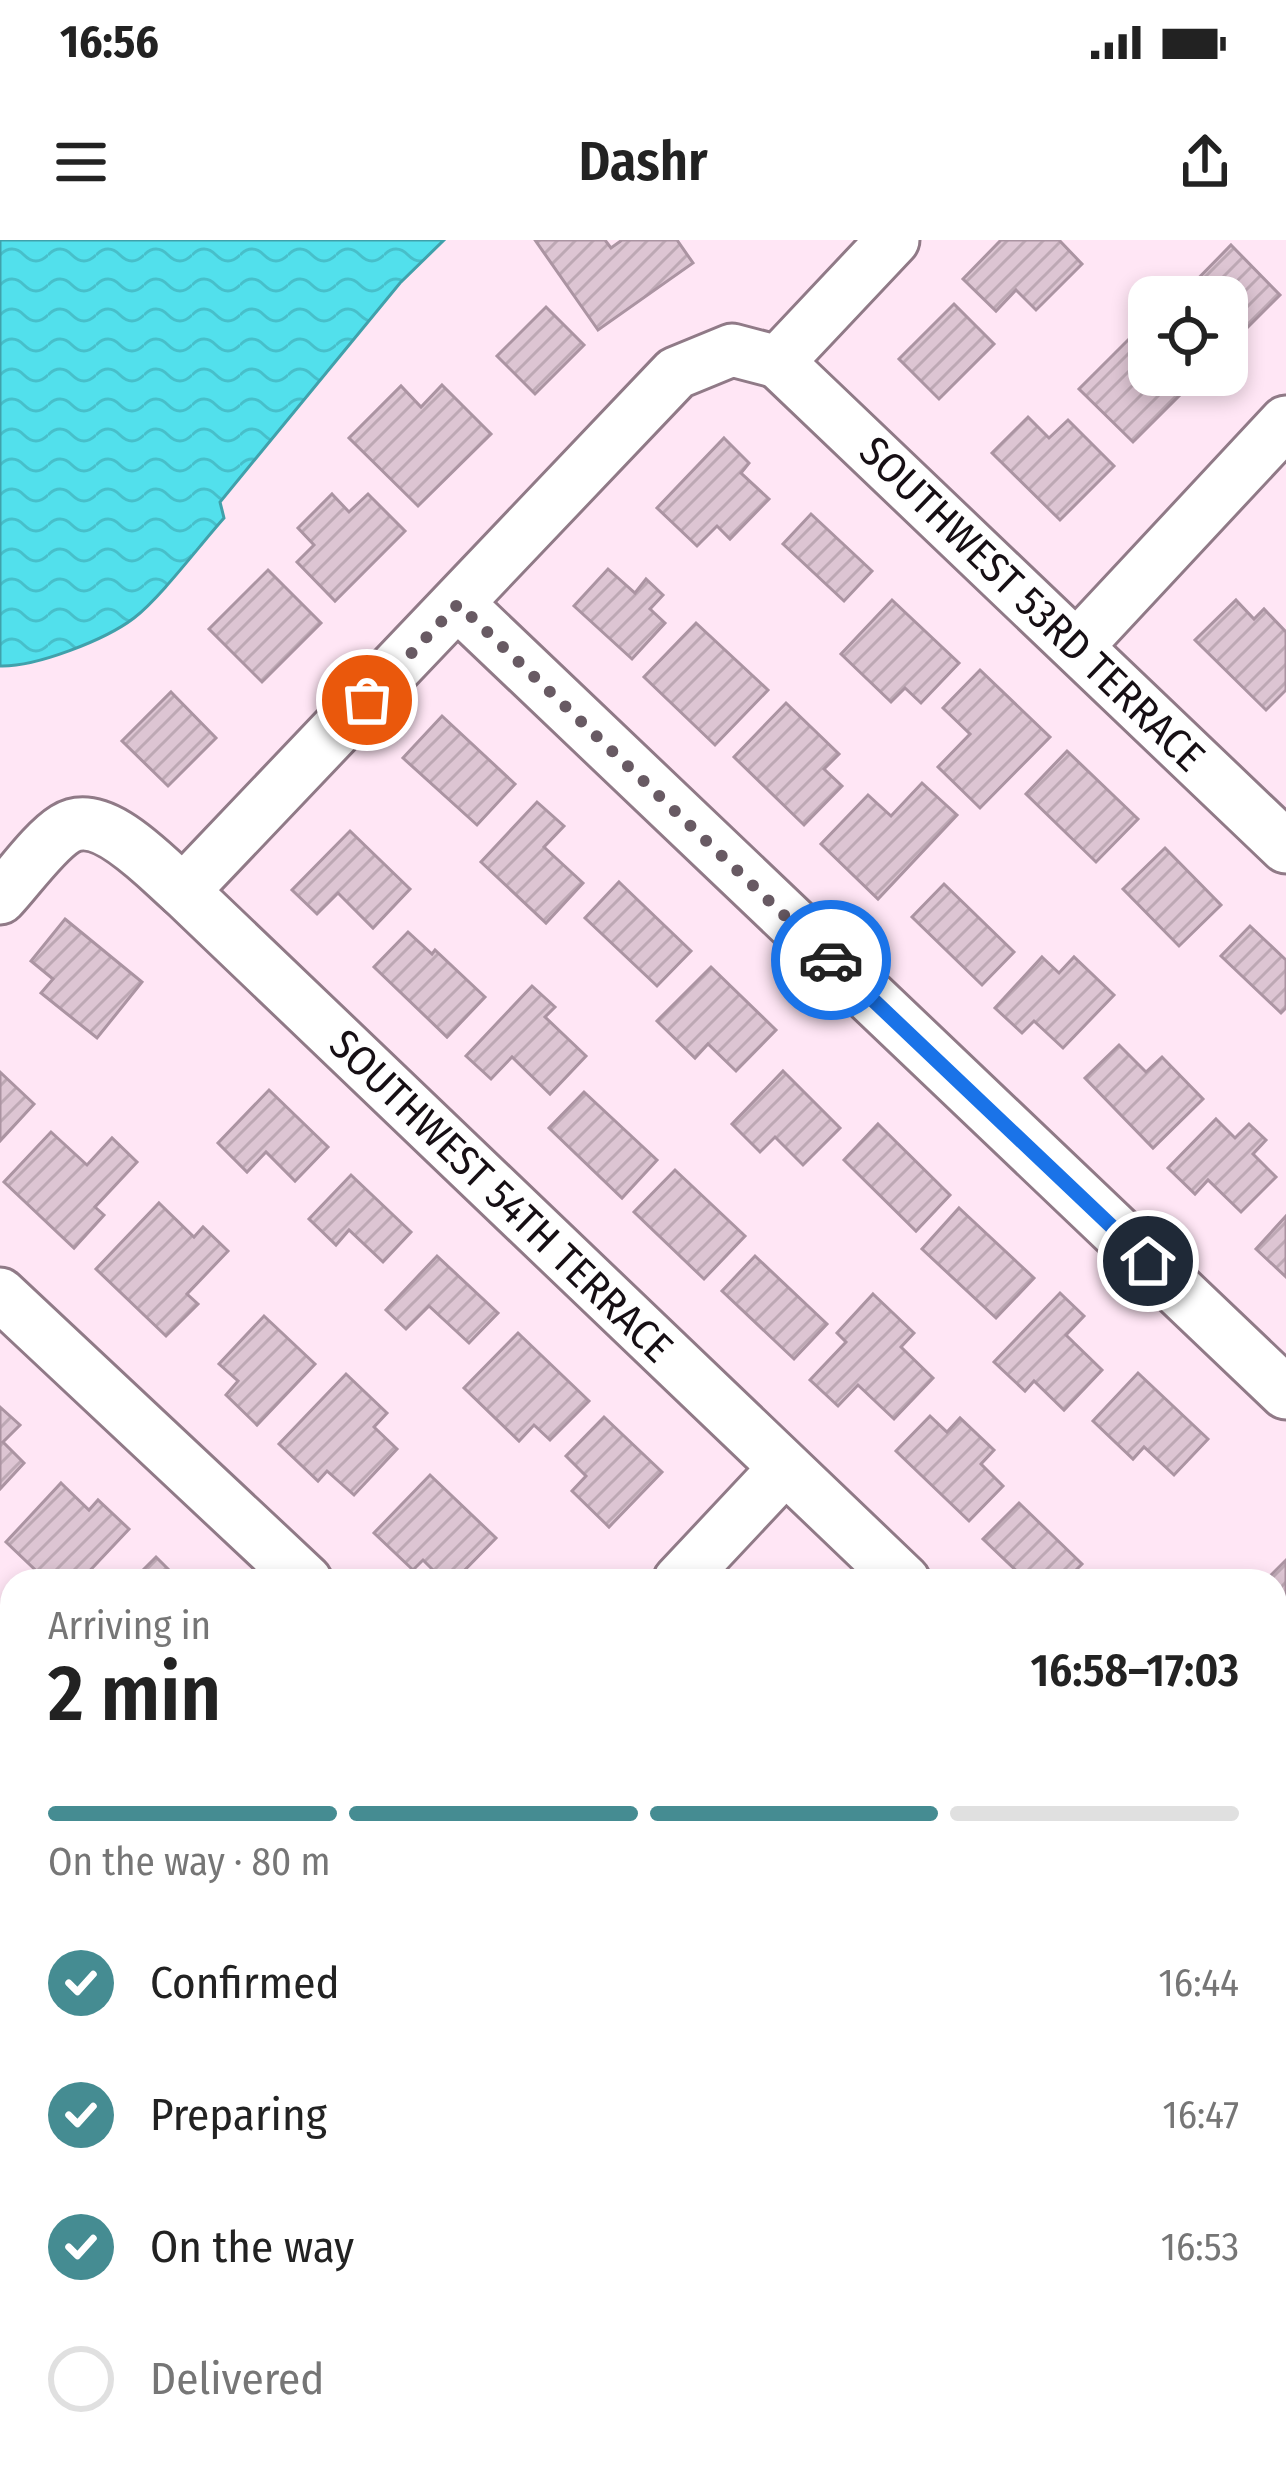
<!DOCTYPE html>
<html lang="en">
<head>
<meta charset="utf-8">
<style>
	body { margin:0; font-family:"Fira Sans Condensed",sans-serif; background:#f6f6f6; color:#222; height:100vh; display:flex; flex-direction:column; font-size:45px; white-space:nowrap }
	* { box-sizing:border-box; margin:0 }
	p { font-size:39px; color:#767676 }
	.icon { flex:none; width:66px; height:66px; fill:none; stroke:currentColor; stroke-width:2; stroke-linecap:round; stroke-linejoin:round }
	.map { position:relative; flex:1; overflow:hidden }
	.drawer { position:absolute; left:0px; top:1329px; width:1287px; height:900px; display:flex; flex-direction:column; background:#fff; border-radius:36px 36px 0 0; box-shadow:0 6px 18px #0003 }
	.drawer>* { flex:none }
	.controls { position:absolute; left:1128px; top:36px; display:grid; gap:24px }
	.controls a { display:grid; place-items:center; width:120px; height:120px; border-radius:24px; background:#fff; box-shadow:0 6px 18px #0003; font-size:60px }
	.pin { position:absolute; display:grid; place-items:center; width:102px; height:102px; color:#fff; margin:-51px; border:6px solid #fff; border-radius:50%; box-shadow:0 3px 12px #0007 }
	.courier { position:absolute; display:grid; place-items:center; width:120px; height:120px; margin:-60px; border:9px solid #1a73e8; border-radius:50%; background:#fff; color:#222; box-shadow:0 3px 15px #0007 }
	.overview em { font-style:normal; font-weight:600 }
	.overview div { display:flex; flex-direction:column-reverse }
	.overview { display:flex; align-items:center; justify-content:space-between; height:204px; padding:0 48px }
	h1 { font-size:78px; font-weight:600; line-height:90px }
	.bar { display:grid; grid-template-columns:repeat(4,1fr); gap:18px 12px; align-content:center; height:144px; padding:0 48px }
	.bar i { height:15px; border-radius:9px; background:#e0e0e0 }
	.bar .active { background:#458c92 }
	.bar p { grid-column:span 4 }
	ol { padding:0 48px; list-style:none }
	li { display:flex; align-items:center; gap:36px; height:132px }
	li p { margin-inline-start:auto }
	li .icon { padding:12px; border-radius:50%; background:#458c92; color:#fff; stroke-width:4 }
	li:last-child { color:#767676 }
	li i { width:66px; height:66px; border:6px solid #e0e0e0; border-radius:50% }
	.status { display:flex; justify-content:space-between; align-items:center; height:84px; padding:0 60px; background:#fff; direction:ltr }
	.status svg { height:33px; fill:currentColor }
	header { display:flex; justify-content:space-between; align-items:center; height:156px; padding:0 48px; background:#fff; font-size:54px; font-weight:600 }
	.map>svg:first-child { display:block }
</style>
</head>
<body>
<div class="status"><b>16:56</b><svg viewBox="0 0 49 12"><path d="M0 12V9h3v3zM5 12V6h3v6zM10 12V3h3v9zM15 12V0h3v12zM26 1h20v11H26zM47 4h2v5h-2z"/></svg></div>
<header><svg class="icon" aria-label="menu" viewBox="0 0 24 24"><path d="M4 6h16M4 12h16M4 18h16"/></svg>Dashr<svg class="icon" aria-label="share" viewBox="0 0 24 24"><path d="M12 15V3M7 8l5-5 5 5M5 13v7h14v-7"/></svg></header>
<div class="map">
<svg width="1286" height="2229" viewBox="0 0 1286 2229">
	<defs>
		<pattern id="water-waves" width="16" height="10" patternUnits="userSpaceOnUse" patternTransform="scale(3)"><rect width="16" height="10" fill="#52e0ec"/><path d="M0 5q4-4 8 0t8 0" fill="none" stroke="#47bfca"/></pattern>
		<pattern id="building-hatch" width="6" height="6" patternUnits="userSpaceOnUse" patternTransform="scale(3)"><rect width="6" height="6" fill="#ddc5d3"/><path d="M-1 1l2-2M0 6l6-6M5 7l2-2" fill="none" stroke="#bda8b4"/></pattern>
	</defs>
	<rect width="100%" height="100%" fill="#ffe6f5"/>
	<!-- water -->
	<g fill="url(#water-waves)" stroke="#40a1ab" stroke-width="3">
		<path d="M0 0H444L400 43 220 262 224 278C199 306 161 357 134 378 105 400 36 427 0 426Z"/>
		<polygon points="0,1388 12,1395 12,1718 0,1731"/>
	</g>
	<!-- building -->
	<g fill="url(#building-hatch)" stroke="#ab94a2" stroke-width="3">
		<polygon points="535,0 605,0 611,8 622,0 677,0 693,23 598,90"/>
		<polygon points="1001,0 1059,0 1082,24 1036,70 1016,50 996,71 963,39"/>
		<polygon points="1231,5 1280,55 1227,108 1227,57 1180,57"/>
		<polygon points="954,64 994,104 939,159 899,119"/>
		<polygon points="546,67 584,105 535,154 497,116"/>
		<polygon points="1129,99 1145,115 1149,110 1149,135 1200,135 1133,202 1079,149"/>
		<polygon points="442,145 491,194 418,266 349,198 401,146 421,167"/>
		<polygon points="1028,177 1049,198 1068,180 1114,226 1060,280 992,213"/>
		<polygon points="724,198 749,223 741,233 769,259 730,299 717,286 697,306 657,268"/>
		<polygon points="332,254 349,272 368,254 405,291 335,361 297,322 314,305 298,288"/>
		<polygon points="811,274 872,331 844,361 783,304"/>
		<polygon points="608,329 635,353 646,339 663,355 650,369 665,383 632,419 574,366"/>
		<polygon points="268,330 321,383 262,442 209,389"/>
		<polygon points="892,360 959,423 921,463 905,448 891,462 841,414"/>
		<polygon points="1236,360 1254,379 1264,369 1286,392 1286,450 1266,470 1195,400"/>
		<polygon points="696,383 768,450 715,505 644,437"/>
		<polygon points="980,430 1050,497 980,568 938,527 970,494 943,468"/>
		<polygon points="171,452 216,498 168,546 122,501"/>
		<polygon points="786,463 839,514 824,529 842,546 804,585 734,517"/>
		<polygon points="442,476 515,544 477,585 403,518"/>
		<polygon points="1067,511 1138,579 1096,622 1026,554"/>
		<polygon points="922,543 957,575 878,659 821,604 868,555 891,576"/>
		<polygon points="537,562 564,586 544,607 583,643 546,683 481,622"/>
		<polygon points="350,591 410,649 373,688 338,653 317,674 292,650"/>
		<polygon points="1165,608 1221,665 1179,706 1123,649"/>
		<polygon points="619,642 691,711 657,746 585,678"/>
		<polygon points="944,644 1014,712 982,745 912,677"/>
		<polygon points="65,679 142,742 97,798 41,753 53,739 31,721"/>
		<polygon points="1250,686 1286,720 1286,768 1281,773 1221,716"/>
		<polygon points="408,692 432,714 435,710 485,757 447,797 374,727"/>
		<polygon points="1042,717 1059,733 1074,717 1114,755 1063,808 1034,781 1022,793 995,768"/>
		<polygon points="711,727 776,790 736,831 708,804 695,818 657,781"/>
		<polygon points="532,746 555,767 545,777 586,816 550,854 512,817 491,839 466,816"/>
		<polygon points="1119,805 1146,832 1162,817 1203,859 1153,908 1085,838"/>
		<polygon points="783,831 840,888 803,925 775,897 760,912 732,884"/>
		<polygon points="0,832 34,864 0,901"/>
		<polygon points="269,850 328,907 295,941 266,912 247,932 218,903"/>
		<polygon points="584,852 657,920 622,958 549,888"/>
		<polygon points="1216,879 1235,898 1249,884 1266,900 1253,914 1276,937 1241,972 1208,940 1195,954 1168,928"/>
		<polygon points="878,884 950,955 916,991 844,920"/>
		<polygon points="51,892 87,925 112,898 137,922 95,967 104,975 74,1008 4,942"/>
		<polygon points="675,930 745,996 704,1039 634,972"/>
		<polygon points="351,935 411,992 383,1022 349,990 336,1005 309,979"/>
		<polygon points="159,963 194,997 203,987 228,1011 187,1054 198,1064 166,1096 96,1029"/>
		<polygon points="959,968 1034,1038 996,1078 922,1009"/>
		<polygon points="1286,976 1286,1037 1256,1009"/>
		<polygon points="437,1016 498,1073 469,1103 429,1066 406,1089 386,1070"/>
		<polygon points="755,1016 827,1084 794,1119 722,1051"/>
		<polygon points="1060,1053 1084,1076 1066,1095 1102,1130 1064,1170 1034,1141 1025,1151 994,1122"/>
		<polygon points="873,1054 914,1093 901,1107 933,1138 894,1179 858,1145 838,1166 810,1140 846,1102 837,1093"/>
		<polygon points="264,1076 315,1124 257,1185 226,1155 238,1141 219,1124"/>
		<polygon points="518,1093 589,1161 550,1200 534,1185 519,1201 464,1148"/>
		<polygon points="1138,1133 1208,1199 1174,1235 1144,1207 1133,1219 1093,1181"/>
		<polygon points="346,1134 387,1173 374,1187 397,1209 354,1255 327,1231 318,1241 279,1204"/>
		<polygon points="0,1167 20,1185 3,1202 24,1223 0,1249"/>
		<polygon points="930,1176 947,1192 960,1178 994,1210 981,1224 1003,1246 969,1281 896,1211"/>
		<polygon points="604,1177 662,1232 609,1287 572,1251 586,1236 566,1216"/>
		<polygon points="430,1235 496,1298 454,1341 444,1341 423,1320 413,1330 374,1293"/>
		<polygon points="61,1243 89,1270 98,1260 129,1289 80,1341 71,1341 60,1331 47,1341 6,1302"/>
		<polygon points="1019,1263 1082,1324 1065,1341 1027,1341 983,1299"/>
		<polygon points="156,1317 180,1341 132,1341"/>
		<polygon points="1286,1320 1286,1372 1275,1362 1275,1341 1265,1341"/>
		<polygon points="12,1801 12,1879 0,1868 0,1814"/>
		<polygon points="65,2217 115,2217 119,2221 111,2229 78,2229"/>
		<polygon points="442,2217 606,2217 595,2229 431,2229"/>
		<polygon points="770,2217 932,2217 921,2229 759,2229"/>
	</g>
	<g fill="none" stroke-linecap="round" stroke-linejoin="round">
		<defs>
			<g id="minor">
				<polyline points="778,122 1286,607"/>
				<polyline points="458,364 1286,1153"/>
				<polyline points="1078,405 1286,182"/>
				<polyline points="183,651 676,133 732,110 778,122 893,0"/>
				<path d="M0 658C18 639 44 602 65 589 102 566 157 629 183 651L904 1341"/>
				<polyline points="0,1054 306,1341"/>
				<polyline points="679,1341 785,1228"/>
				<polyline points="1275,1692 1286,1702"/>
				<polyline points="1275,1839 1286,1833"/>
				<polyline points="1275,1918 1286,1928"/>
				<polyline points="0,2092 12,2079"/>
			</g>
		</defs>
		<!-- minor casing -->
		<use href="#minor" stroke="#907a87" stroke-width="57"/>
		<!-- minor -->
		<use href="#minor" stroke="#fff" stroke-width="51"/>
	</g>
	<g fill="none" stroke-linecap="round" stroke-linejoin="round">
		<!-- done -->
		<polyline stroke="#685a63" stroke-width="12" stroke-dasharray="0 21.6" points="367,460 458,364 831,720"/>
		<!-- route -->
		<polyline stroke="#1a73e8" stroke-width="15" points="831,720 1148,1021"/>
	</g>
	<g text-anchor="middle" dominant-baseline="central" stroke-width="9" stroke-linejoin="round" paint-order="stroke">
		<!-- street labels -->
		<g font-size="42" fill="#160f14" stroke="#fff">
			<text transform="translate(1032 364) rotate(44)">SOUTHWEST 53RD TERRACE</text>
			<text transform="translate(501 956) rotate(44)">SOUTHWEST 54TH TERRACE</text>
		</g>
	</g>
</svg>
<div class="controls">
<a><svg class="icon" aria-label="locate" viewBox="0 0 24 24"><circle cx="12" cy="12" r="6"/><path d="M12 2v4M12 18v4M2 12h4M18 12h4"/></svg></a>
</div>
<div class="pin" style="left:367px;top:460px;background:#ea580c"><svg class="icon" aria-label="bag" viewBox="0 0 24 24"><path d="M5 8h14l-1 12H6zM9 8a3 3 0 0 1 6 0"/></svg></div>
<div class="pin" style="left:1148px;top:1021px;background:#1f2937"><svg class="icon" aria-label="home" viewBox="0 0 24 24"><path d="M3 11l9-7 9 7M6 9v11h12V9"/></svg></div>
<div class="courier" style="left:831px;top:720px"><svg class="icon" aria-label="car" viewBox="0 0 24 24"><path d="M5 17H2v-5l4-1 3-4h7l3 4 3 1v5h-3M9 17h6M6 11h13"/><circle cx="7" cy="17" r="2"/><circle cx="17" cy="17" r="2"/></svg></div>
<section class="drawer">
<div class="overview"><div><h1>2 min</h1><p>Arriving in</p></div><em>16:58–17:03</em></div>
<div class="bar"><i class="active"></i><i class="active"></i><i class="active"></i><i></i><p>On the way · 80 m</p></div>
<ol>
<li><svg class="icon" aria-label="check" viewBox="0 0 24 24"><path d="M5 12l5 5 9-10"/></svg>Confirmed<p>16:44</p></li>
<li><svg class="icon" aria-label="check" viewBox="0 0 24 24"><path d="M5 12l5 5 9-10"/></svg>Preparing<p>16:47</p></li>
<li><svg class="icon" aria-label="check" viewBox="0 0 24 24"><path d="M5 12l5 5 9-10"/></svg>On the way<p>16:53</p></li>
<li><i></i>Delivered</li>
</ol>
</section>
</div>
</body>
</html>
